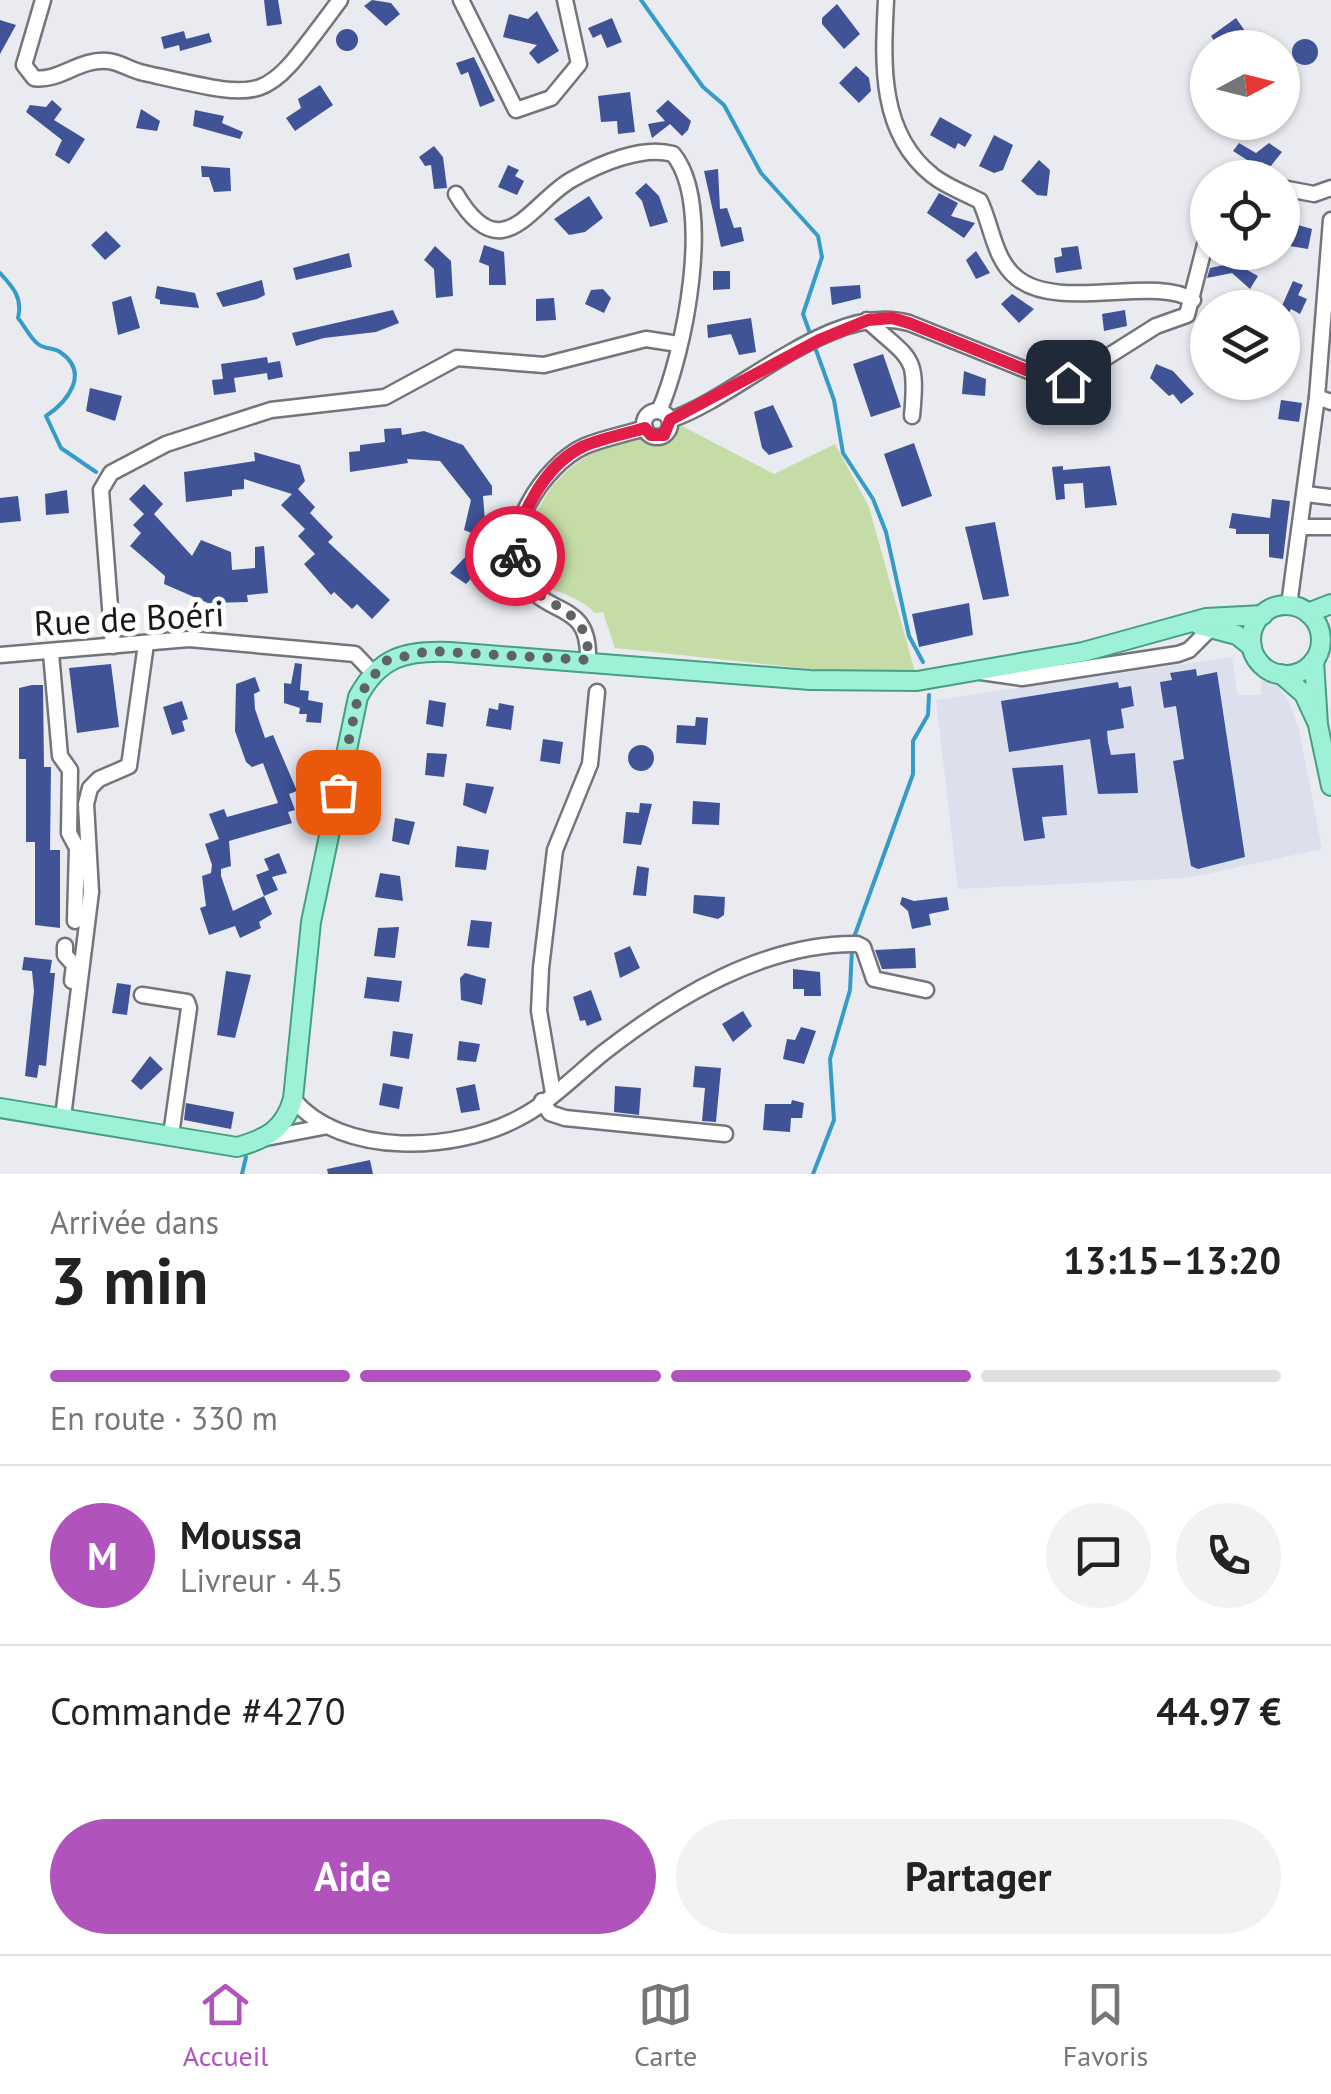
<!DOCTYPE html>
<html lang="fr">
<head>
<meta charset="utf-8">
<style>
	body { margin:0; font-family:"PT Sans",sans-serif; background:#f2f2f2; color:#222; height:100vh; display:flex; flex-direction:column; font-size:38px; white-space:nowrap }
	* { box-sizing:border-box; margin:0 }
	p { font-size:32px; color:#767676 }
	.icon { flex:none; width:55px; height:55px; fill:none; stroke:currentColor; stroke-width:2; stroke-linecap:round; stroke-linejoin:round }
	.map { position:relative; height:1174px; overflow:hidden }
	.details { display:flex; flex-direction:column; background:#fff; flex:1 }
	.details>* { flex:none }
	.needle { width:65px; rotate:83deg }
	.tools { position:absolute; left:1190px; top:30px; display:grid; gap:20px }
	.tools a { display:grid; place-items:center; width:110px; height:110px; border-radius:50%; background:#fff; box-shadow:0 2px 8px #0004; font-size:50px }
	.pin { position:absolute; display:grid; place-items:center; width:85px; height:85px; color:#fff; margin:-42px; border-radius:20px; box-shadow:0 5px 15px #0006 }
	.courier { position:absolute; display:grid; place-items:center; width:100px; height:100px; margin:-50px; border:8px solid #e11d48; border-radius:50%; background:#fff; color:#222; box-shadow:0 2px 12px #0007 }
	.summary em { font-style:normal; font-weight:600 }
	.summary div { display:flex; flex-direction:column-reverse }
	.summary { display:flex; align-items:center; justify-content:space-between; height:170px; padding:0 50px }
	h1 { font-size:65px; font-weight:600; line-height:75px }
	.bar { display:grid; grid-template-columns:repeat(4,1fr); gap:15px 10px; align-content:center; height:120px; padding:0 50px }
	.bar i { height:12px; border-radius:8px; background:#e0e0e0 }
	.bar .active { background:#b053bd }
	.bar p { grid-column:span 4 }
	.line { display:flex; align-items:center; gap:25px; padding:0 50px; border-top:2px solid #e0e0e0 }
	.line div { flex:1 }
	.round { display:grid; place-items:center; flex:none; width:105px; height:105px; border-radius:52px; background:#f2f2f2 }
	.action { display:flex; gap:20px; margin-top:auto; padding:20px 50px }
	.action a { flex:1; height:115px; border-radius:60px; background:#b053bd; color:#fff; font-size:40px; font-weight:600; line-height:115px; text-align:center }
	.action a+a { background:#f2f2f2; color:#222 }
	.dock { display:flex; justify-content:space-around; align-items:center; height:140px; border-top:2px solid #e0e0e0; background:#fff; font-size:28px; color:#767676 }
	.dock a { display:grid; justify-items:center; gap:5px }
	.dock .active { color:#b053bd }
	.map>svg:first-child { display:block }
</style>
</head>
<body>
<div class="map">
<svg width="1331" height="1174" viewBox="0 0 1331 1174">
	<rect width="100%" height="100%" fill="#e9ebf1"/>
	<!-- built -->
	<polygon fill="#dce0ed" points="1232,657 1238,695 1261,695 1261,679 1277,686 1288,700 1299,729 1322,849 1187,878 958,889 936,700"/>
	<!-- green -->
	<path fill="#c5dca6" d="M682 426 774 474 835 444 869 507 915 672 830 671 615 648 603 612 595 613C578 595 553 592 531 579 514 534 549 476 591 454 619 440 652 434 682 426Z"/>
	<g fill="none" stroke-linecap="round" stroke-linejoin="round">
		<!-- stream -->
		<g stroke="#359cc8" stroke-width="4">
			<polyline points="641,0 703,87 724,105 761,173 818,236 822,257 803,314 834,400 843,453 873,499 886,532 909,636 923,662"/>
			<path d="M0 273C13 287 23 298 18 318 24 325 30 338 38 344 44 349 54 348 60 352 91 373 67 402 46 416L61 448 96 472"/>
			<polyline points="853,940 913,774 913,741 928,715 929,695"/>
			<polyline points="242,1174 246,1157"/>
			<polyline points="813,1174 834,1120 830,1059 850,990 852,949"/>
		</g>
	</g>
	<!-- building -->
	<g fill="#405397">
		<polygon points="264,0 278,0 282,24 267,26"/>
		<polygon points="372,0 391,3 400,14 386,26 364,6"/>
		<polygon points="837,4 860,34 844,49 822,24 822,18"/>
		<polygon points="537,11 559,51 538,64 529,53 537,45 503,37 509,14 528,19"/>
		<polygon points="612,18 622,42 607,48 601,34 593,38 588,28"/>
		<polygon points="1236,18 1247,34 1219,48 1211,36"/>
		<polygon points="0,20 16,25 0,54"/>
		<circle cx="347" cy="40" r="11"/>
		<polygon points="184,31 186,39 209,33 212,42 180,51 179,45 164,49 161,37"/>
		<circle cx="1305" cy="52" r="13"/>
		<polygon points="474,57 495,101 480,107 468,72 461,75 456,63"/>
		<polygon points="856,66 869,78 871,91 859,103 839,83"/>
		<polygon points="320,85 333,105 295,131 286,118 301,108 298,99"/>
		<polygon points="630,92 635,132 618,134 617,121 601,122 598,96"/>
		<polygon points="52,100 62,109 54,120 85,139 69,164 55,155 62,140 26,112 30,105 46,107"/>
		<polygon points="668,100 691,121 688,130 682,136 670,124 652,138 648,124 665,121 656,111"/>
		<polygon points="141,109 160,121 157,131 136,128"/>
		<polygon points="195,110 224,116 222,123 243,132 240,139 193,126"/>
		<polygon points="940,117 972,135 965,147 958,143 955,149 930,135"/>
		<polygon points="994,135 1013,145 1003,170 994,173 979,166"/>
		<polygon points="1239,143 1256,153 1269,143 1282,152 1266,172 1233,151"/>
		<polygon points="434,146 443,157 447,188 434,189 431,165 425,166 419,157"/>
		<polygon points="1039,160 1050,170 1047,196 1037,195 1021,181"/>
		<polygon points="508,165 519,170 515,176 524,181 517,195 498,187"/>
		<polygon points="201,166 230,168 231,191 214,192 209,177 202,177"/>
		<polygon points="718,169 720,209 727,208 734,228 741,227 744,241 721,247 704,171"/>
		<polygon points="646,183 659,196 668,222 650,227 642,201 635,193"/>
		<polygon points="939,193 958,203 951,216 975,223 964,238 927,213"/>
		<polygon points="589,196 603,218 585,232 569,235 554,219"/>
		<polygon points="1291,223 1312,229 1308,249 1284,245"/>
		<polygon points="106,231 121,246 105,260 91,245"/>
		<polygon points="484,245 504,252 506,285 489,285 489,266 479,262"/>
		<polygon points="435,246 451,261 453,296 436,298 434,269 424,260"/>
		<polygon points="1078,246 1082,269 1056,273 1054,258 1062,256 1061,248"/>
		<polygon points="976,251 990,273 976,279 966,260"/>
		<polygon points="349,253 352,267 296,280 293,268"/>
		<polygon points="1218,254 1258,276 1250,289 1232,273 1207,278 1210,268 1224,265"/>
		<polygon points="713,271 730,271 730,289 713,290"/>
		<polygon points="262,280 265,295 257,299 223,307 216,293"/>
		<polygon points="1293,281 1303,285 1298,295 1307,299 1300,314 1291,309 1285,320 1281,308"/>
		<polygon points="860,285 861,298 832,305 830,287"/>
		<polygon points="157,286 195,293 199,308 160,304 160,300 155,298"/>
		<polygon points="603,289 611,298 604,313 585,304 591,290"/>
		<polygon points="1012,294 1034,309 1019,323 1001,304"/>
		<polygon points="131,296 140,328 118,335 112,302"/>
		<polygon points="554,298 556,320 536,321 536,299"/>
		<polygon points="393,310 399,323 376,332 324,338 296,346 292,333"/>
		<polygon points="1125,310 1127,326 1104,331 1102,314"/>
		<polygon points="751,318 756,352 739,355 731,334 708,338 707,325"/>
		<polygon points="883,354 901,407 871,417 853,364"/>
		<polygon points="267,357 268,363 280,361 283,377 268,380 267,373 234,378 236,392 214,395 212,380 223,379 221,364"/>
		<polygon points="1156,364 1173,371 1194,394 1181,404 1173,394 1169,396 1150,378"/>
		<polygon points="964,371 986,379 985,396 962,394"/>
		<polygon points="90,388 122,396 115,421 86,411"/>
		<polygon points="1281,400 1302,403 1299,422 1278,419"/>
		<polygon points="773,405 793,447 769,455 762,448 754,412"/>
		<polygon points="401,428 402,435 424,431 463,445 492,486 492,495 483,496 485,521 495,524 481,558 486,562 466,584 450,573 471,551 466,546 474,534 464,530 471,500 440,461 407,459 408,463 350,472 349,452 360,451 360,445 385,442 384,429"/>
		<polygon points="914,443 932,496 902,507 884,454"/>
		<polygon points="254,452 300,465 305,481 298,489 315,507 310,513 333,537 328,542 390,600 372,619 357,604 352,609 334,592 331,595 304,564 315,554 298,536 305,529 281,505 292,494 244,479 244,489 232,490 232,496 186,502 184,472 255,461"/>
		<polygon points="1063,466 1063,470 1110,466 1117,505 1085,508 1083,483 1064,484 1065,499 1056,500 1052,467"/>
		<polygon points="144,484 163,504 154,514 192,556 201,540 231,552 232,570 255,568 255,547 264,546 268,593 247,595 248,602 208,603 164,584 165,576 130,546 141,533 133,525 144,514 129,499"/>
		<polygon points="67,490 69,513 46,515 45,494"/>
		<polygon points="18,496 21,521 0,523 0,498"/>
		<polygon points="1272,499 1290,501 1283,559 1269,557 1269,534 1236,534 1236,529 1229,528 1232,513 1270,518"/>
		<polygon points="995,522 1009,596 983,600 965,527"/>
		<polygon points="969,603 973,635 919,647 912,614"/>
		<polygon points="295,663 302,664 300,690 309,691 308,700 323,703 321,723 306,722 307,714 299,714 300,708 284,703 284,683 291,684"/>
		<polygon points="111,664 119,727 77,733 69,668"/>
		<polygon points="1196,669 1197,676 1217,672 1245,857 1198,869 1191,866 1173,761 1184,759 1176,706 1164,708 1160,682 1172,680 1170,673"/>
		<polygon points="255,677 260,691 254,694 255,709 265,738 273,735 297,791 289,794 295,810 288,812 292,823 229,841 231,866 221,869 221,876 233,911 264,896 272,914 259,922 261,928 240,938 235,926 209,935 200,908 206,906 202,876 211,873 212,865 205,844 219,839 209,814 224,809 227,817 278,803 263,763 252,767 246,762 235,731 236,684"/>
		<polygon points="1118,682 1119,688 1131,686 1134,706 1121,709 1124,728 1107,731 1108,742 1111,755 1135,753 1138,793 1098,794 1090,739 1009,752 1001,701"/>
		<polygon points="32,685 43,685 44,767 51,767 50,850 60,850 60,928 35,925 35,842 26,842 26,759 19,759 19,688"/>
		<polygon points="429,700 446,703 443,727 426,724"/>
		<polygon points="182,701 188,719 182,721 185,731 172,735 163,707"/>
		<polygon points="499,703 514,706 511,730 486,726 489,708 498,710"/>
		<polygon points="696,717 708,718 706,745 676,743 677,725 695,726"/>
		<polygon points="543,739 563,742 560,764 540,761"/>
		<circle cx="641" cy="758" r="13"/>
		<polygon points="427,753 447,754 444,777 425,775"/>
		<polygon points="1063,765 1067,815 1042,817 1045,838 1024,841 1012,768"/>
		<polygon points="466,783 494,787 486,814 463,805"/>
		<polygon points="693,801 720,803 719,825 692,824"/>
		<polygon points="640,803 652,804 641,845 623,843 626,812 639,813"/>
		<polygon points="395,818 415,822 409,845 392,841"/>
		<polygon points="457,846 489,850 486,870 455,867"/>
		<polygon points="279,853 287,873 272,877 278,890 264,896 256,875 269,870 264,859"/>
		<polygon points="637,866 649,868 646,896 633,895"/>
		<polygon points="380,873 400,876 403,901 375,897"/>
		<polygon points="694,895 725,897 724,915 718,919 693,913"/>
		<polygon points="902,897 914,901 947,897 949,910 929,914 931,925 912,929 908,911 900,904"/>
		<polygon points="471,920 492,922 489,948 467,946"/>
		<polygon points="399,927 395,958 374,956 378,928"/>
		<polygon points="630,946 640,968 620,978 614,953"/>
		<polygon points="915,948 916,968 882,969 875,950"/>
		<polygon points="24,957 52,960 50,973 55,973 46,1066 39,1065 37,1078 25,1076 34,991 32,971 22,970"/>
		<polygon points="793,969 820,972 821,996 804,996 804,989 793,989"/>
		<polygon points="226,971 251,975 235,1038 217,1035"/>
		<polygon points="465,973 486,979 482,1005 461,1000 460,978"/>
		<polygon points="367,977 402,981 399,1002 364,998"/>
		<polygon points="117,983 131,985 127,1015 112,1013"/>
		<polygon points="591,990 602,1020 587,1026 585,1020 580,1021 573,997"/>
		<polygon points="743,1011 752,1026 733,1042 722,1024"/>
		<polygon points="801,1027 816,1031 804,1064 783,1059 787,1039 795,1040"/>
		<polygon points="393,1031 413,1034 409,1059 390,1056"/>
		<polygon points="459,1041 480,1044 476,1062 457,1060"/>
		<polygon points="150,1056 163,1069 141,1090 131,1081"/>
		<polygon points="695,1066 721,1068 716,1122 702,1121 705,1088 693,1087"/>
		<polygon points="383,1083 403,1087 399,1109 379,1105"/>
		<polygon points="475,1084 480,1110 461,1113 456,1088"/>
		<polygon points="615,1086 641,1088 639,1115 614,1112"/>
		<polygon points="792,1100 804,1103 802,1118 791,1118 790,1132 763,1130 765,1104 791,1104"/>
		<polygon points="186,1103 234,1112 231,1129 184,1120"/>
		<polygon points="370,1160 373,1174 328,1174 327,1169"/>
	</g>
	<g fill="none" stroke-linecap="round" stroke-linejoin="round">
		<defs>
			<g id="minor">
				<path d="M43 0 24 65 34 78C59 82 80 58 108 61 120 62 132 71 144 73 274 102 261 105 340 0"/>
				<polyline points="461,0 516,110 551,98 579,64 565,0"/>
				<path d="M886 0C883 61 878 132 932 175 945 186 965 193 980 201 992 226 994 260 1017 278 1058 312 1155 275 1193 300"/>
				<polyline points="1282,188 1314,194 1331,188"/>
				<path d="M456 194C502 272 531 203 571 180 599 164 643 145 673 154 715 205 684 355 659 411"/>
				<path d="M867 320C911 361 918 353 912 416"/>
				<polyline points="1317,397 1331,402"/>
				<circle cx="657" cy="424" r="13"/>
				<path d="M670 420C741 396 832 301 909 323L1046 378 1069 381 1156 326 1187 315 1208 233"/>
				<polyline points="1306,494 1331,497"/>
				<polyline points="1301,527 1331,527"/>
				<polyline points="1289,605 1317,397 1331,220"/>
				<polyline points="113,646 101,490 111,473 166,444 271,410 385,397 457,358 544,365 646,339 678,344"/>
				<polyline points="51,653 60,756 70,770 69,833 77,848 75,921"/>
				<polyline points="0,655 189,639 355,654 373,673"/>
				<path d="M588 660C590 601 550 618 525 582 494 539 544 464 585 446 604 438 626 434 645 428"/>
				<polyline points="981,672 1022,678 1178,654 1189,650 1212,627"/>
				<polyline points="65,946 65,955 74,965 72,981"/>
				<polyline points="142,995 187,1002 189,1008 171,1135"/>
				<polyline points="553,1093 539,1011 541,968 555,850 590,764 597,692"/>
				<path d="M293 1099C342 1158 456 1152 519 1118 549 1103 577 1074 603 1053 675 997 764 943 857 944L863 947 874 979 926 990"/>
				<polyline points="542,1101 550,1113 565,1118 725,1134"/>
				<polyline points="63,1117 91,892 86,804 90,788 99,779 129,766 146,644"/>
				<polyline points="266,1138 328,1126"/>
			</g>
			<g id="major">
				<circle cx="1286" cy="640" r="35"/>
				<polyline points="1308,613 1331,604"/>
				<polyline points="1199,625 1237,635 1252,647"/>
				<polyline points="1314,661 1318,725 1331,786"/>
				<polyline points="1281,674 1304,694 1316,720"/>
				<path d="M0 1108 237 1147C266 1139 284 1130 293 1099L311 922 358 697C379 657 406 650 450 652L810 680 917 681 1083 652 1206 618 1263 615"/>
			</g>
		</defs>
		<!-- minor casing -->
		<use href="#minor" stroke="#73757a" stroke-width="19"/>
		<!-- major casing -->
		<use href="#major" stroke="#449f83" stroke-width="22"/>
		<!-- minor -->
		<use href="#minor" stroke="#fff" stroke-width="14"/>
		<!-- major -->
		<use href="#major" stroke="#9df1d6" stroke-width="18"/>
	</g>
	<g fill="none" stroke-linecap="round" stroke-linejoin="round">
		<!-- done -->
		<path stroke="#606265" stroke-width="10" stroke-dasharray="0 18" d="M338 792 358 697 385 661 429 651 588 660C591 595 525 614 515 556"/>
		<!-- route -->
		<path stroke="#e11d48" stroke-width="12" d="M515 556C517 515 546 464 584 446 603 438 625 434 645 428L651 435H664L670 420 819 340 868 320 892 318 909 323 1046 378 1068 382"/>
	</g>
	<g text-anchor="middle" dominant-baseline="central" stroke-width="10" stroke-linejoin="round" paint-order="stroke">
		<!-- street labels -->
		<g font-size="35" fill="#17181a" stroke="#fff">
			<text transform="translate(129 618) rotate(-3)">Rue de Boéri</text>
		</g>
	</g>
</svg>
<div class="tools">
<a><svg class="needle" viewBox="-14 -14 28 28"><path d="M0-13l5 13h-10z" fill="#e53935"/><path d="M0 13l5-13h-10z" fill="#767676"/></svg></a>
<a><svg class="icon" aria-label="locate" viewBox="0 0 24 24"><circle cx="12" cy="12" r="6"/><path d="M12 2v4M12 18v4M2 12h4M18 12h4"/></svg></a>
<a><svg class="icon" aria-label="layers" viewBox="0 0 24 24"><path d="M12 4l9 5-9 5-9-5zM3 14l9 5 9-5"/></svg></a>
</div>
<div class="pin" style="left:338px;top:792px;background:#ea580c"><svg class="icon" aria-label="bag" viewBox="0 0 24 24"><path d="M5 8h14l-1 12H6zM9 8a3 3 0 0 1 6 0"/></svg></div>
<div class="pin" style="left:1068px;top:382px;background:#1f2937"><svg class="icon" aria-label="home" viewBox="0 0 24 24"><path d="M3 11l9-7 9 7M6 9v11h12V9"/></svg></div>
<div class="courier" style="left:515px;top:556px"><svg class="icon" aria-label="bike" viewBox="0 0 24 24"><circle cx="6" cy="16" r="4"/><circle cx="18" cy="16" r="4"/><path d="M6 16l4-8h5l3 8M10 8l3 8H6M13 5h3"/></svg></div>
</div>
<section class="details">
<div class="summary"><div><h1>3 min</h1><p>Arrivée dans</p></div><em>13:15–13:20</em></div>
<div class="bar"><i class="active"></i><i class="active"></i><i class="active"></i><i></i><p>En route · 330 m</p></div>
<div class="line" style="height:180px"><b class="round" style="background:#b053bd;color:#fff">M</b><div><b>Moussa</b><p>Livreur · 4.5</p></div><a class="round"><svg class="icon" aria-label="chat" viewBox="0 0 24 24"><path d="M4 5h16v11H9l-5 4z"/></svg></a><a class="round"><svg class="icon" aria-label="phone" viewBox="0 0 24 24"><path d="M5 4h4l2 5-3 2q2 4 5 5l2-3 5 2v4C11 20 4 13 5 4z"/></svg></a></div>
<div class="line" style="height:130px"><div>Commande #4270</div><b>44.97 €</b></div>
<div class="action"><a>Aide</a><a>Partager</a></div>
</section>
<nav class="dock">
<a class="active"><svg class="icon" aria-label="home" viewBox="0 0 24 24"><path d="M3 11l9-7 9 7M6 9v11h12V9"/></svg>Accueil</a>
<a><svg class="icon" aria-label="map" viewBox="0 0 24 24"><path d="M3 6l6-2 6 2 6-2v14l-6 2-6-2-6 2zM9 4v14M15 6v14"/></svg>Carte</a>
<a><svg class="icon" aria-label="saved" viewBox="0 0 24 24"><path d="M7 4h10v16l-5-4-5 4z"/></svg>Favoris</a>
</nav>
</body>
</html>
